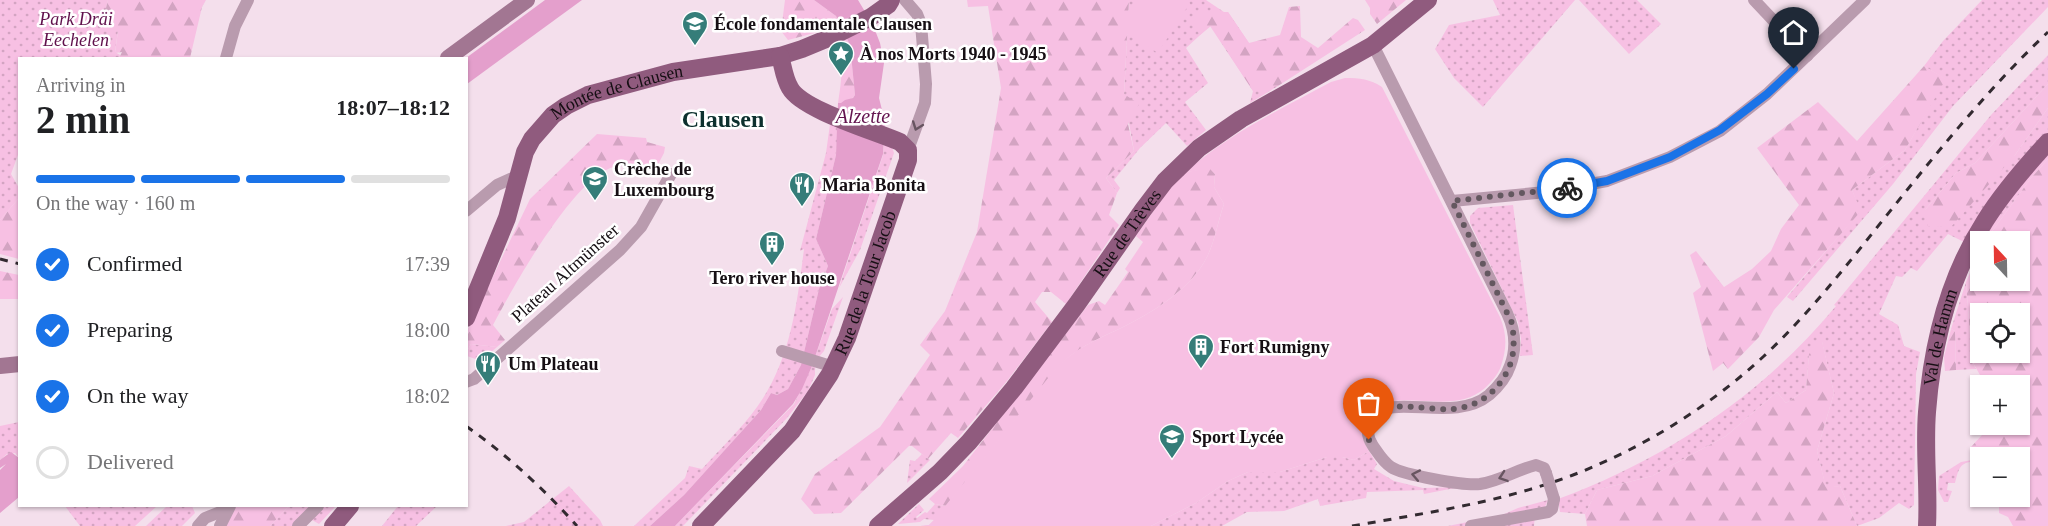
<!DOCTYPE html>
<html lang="en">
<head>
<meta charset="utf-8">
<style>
	body { margin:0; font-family:"Times New Roman",serif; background:#f6f6f6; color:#202124; height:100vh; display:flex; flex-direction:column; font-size:22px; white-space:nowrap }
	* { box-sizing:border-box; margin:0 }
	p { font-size:20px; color:#757577 }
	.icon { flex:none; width:33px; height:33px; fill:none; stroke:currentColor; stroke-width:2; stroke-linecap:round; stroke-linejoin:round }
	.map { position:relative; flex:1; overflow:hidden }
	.drawer { position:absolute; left:18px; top:57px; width:450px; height:450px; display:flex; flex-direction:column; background:#fff; border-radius:0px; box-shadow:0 2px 4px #0004 }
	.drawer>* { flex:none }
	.needle { width:39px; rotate:338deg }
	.controls { position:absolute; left:1970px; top:231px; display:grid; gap:12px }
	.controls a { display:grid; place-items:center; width:60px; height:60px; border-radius:0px; background:#fff; box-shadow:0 2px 4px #0004; font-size:30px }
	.pin { position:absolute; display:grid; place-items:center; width:51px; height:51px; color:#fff; margin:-62px -26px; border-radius:50% 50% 50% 0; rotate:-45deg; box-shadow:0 0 6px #0007 }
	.pin .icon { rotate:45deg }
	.courier { position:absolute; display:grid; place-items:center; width:60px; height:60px; margin:-30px; border:4px solid #1a73e8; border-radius:50%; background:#fff; color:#222; box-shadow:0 2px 8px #0007 }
	.headline em { font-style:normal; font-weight:700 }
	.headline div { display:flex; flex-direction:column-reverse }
	.headline { display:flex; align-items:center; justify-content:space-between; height:102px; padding:0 18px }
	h1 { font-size:39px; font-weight:700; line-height:45px }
	.bar { display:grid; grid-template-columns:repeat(4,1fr); gap:9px 6px; align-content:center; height:72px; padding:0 18px }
	.bar i { height:8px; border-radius:4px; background:#e0e0e0 }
	.bar .on { background:#1a73e8 }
	.bar p { grid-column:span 4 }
	ol { padding:0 18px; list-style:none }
	li { display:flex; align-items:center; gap:18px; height:66px }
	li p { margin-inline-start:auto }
	li .icon { padding:6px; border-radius:50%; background:#1a73e8; color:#fff; stroke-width:4 }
	li:last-child { color:#757577 }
	li i { width:33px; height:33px; border:3px solid #e0e0e0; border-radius:50% }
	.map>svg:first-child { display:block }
</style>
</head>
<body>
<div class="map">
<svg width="2048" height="526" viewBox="0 0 2048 526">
	<defs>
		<pattern id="green-dots" width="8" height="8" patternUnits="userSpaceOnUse" patternTransform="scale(1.5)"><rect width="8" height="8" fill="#f7c0e3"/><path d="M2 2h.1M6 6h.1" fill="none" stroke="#d3a4c2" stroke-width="1.8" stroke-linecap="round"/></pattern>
		<pattern id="forest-firs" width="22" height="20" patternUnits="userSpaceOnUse" patternTransform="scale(1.5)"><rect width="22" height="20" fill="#f7c0e3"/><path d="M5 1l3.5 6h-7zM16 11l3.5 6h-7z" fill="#d3a4c2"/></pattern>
	</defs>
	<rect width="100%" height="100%" fill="#f4dfec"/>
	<!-- green -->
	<g fill="url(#green-dots)">
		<polygon points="0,0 108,0 106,8 118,31 115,52 120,55 119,58 20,58 19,152 11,174 19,188 19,198 0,220"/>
		<polygon points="1129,0 1206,0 1224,12 1228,12 1278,86 1250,103 1253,91 1210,26 1186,48 1208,83 1185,102 1206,130 1187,146 1166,123 1140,148 1114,180 1120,188 1117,193 1106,178 1134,151 1124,95"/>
		<polygon points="1493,0 1575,0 1483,107 1454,78 1435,49 1449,25 1500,15"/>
		<polygon points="1579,0 1637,0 1661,24 1629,54"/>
		<polygon points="1982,0 2048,0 2048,7 1953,106 1893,184 1793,301 1787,297 1860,211 1852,190 1905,150 1945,79 1924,66 1943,41"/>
		<path d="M2048 55V84L1975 163 1956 173 1925 210 2015 155 2048 108V159L2031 178 1985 241 1980 242V250L1948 234 1917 271 1911 268 1902 277 1896 276 1879 314 1898 325 1904 346 1920 352 1916 374 1914 505 1909 509 1899 503 1879 518 1857 526 1840 486 1826 488 1817 451 1834 393 1822 342 1809 355 1806 390 1786 403 1777 392 1726 436 1652 476 1597 490 1585 514 1560 512 1558 499C1666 459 1762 395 1836 306L1834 305 1991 115Z"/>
		<path d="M830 124 838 127 836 155 816 239 828 266 819 289 801 365 788 389 777 395 771 393 761 410 684 495 650 526H634L685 478 689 466 702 469C720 449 741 429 757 407 791 360 797 304 804 249L800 251 826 153Z"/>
		<polygon points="884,143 892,147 894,153 860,250 839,288 883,155"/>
		<polygon points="1513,205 1533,355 1520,356 1521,339 1518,322 1470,223 1470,216 1478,208"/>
		<polygon points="1966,282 1972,361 1976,369 1956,370 1955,331 1951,329"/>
		<path d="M843 297 824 351C816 360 815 363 815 375L808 391 787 418 683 526H675L794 404 812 366 832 309Z"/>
		<polygon points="471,344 497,347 481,361 467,356 467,351"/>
		<polygon points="19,422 19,458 15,453 7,454 0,460 0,426"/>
		<polygon points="1369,451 1377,464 1374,469 1394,481 1423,488 1460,487 1424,494 1423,490 1367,492 1366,498 1320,506 1318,499 1284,511 1247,512 1222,526 1151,526 1196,503 1228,481 1248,472 1280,472 1327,457 1342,457 1354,460"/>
		<polygon points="922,454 930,460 907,483 910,460 915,461"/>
		<path d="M1972 460V462C1959 462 1958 472 1955 483H1948L1947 490 1952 491 1948 502H1944L1938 490 1939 476 1961 462Z"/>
		<polygon points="569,486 600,520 603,526 506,526 524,522"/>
		<polygon points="1548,500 1545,507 1535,514 1534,526 1448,526 1502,515 1518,508"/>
		<polygon points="919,504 924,510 916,517 917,518 925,512 927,513 935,504 946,506 952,526 921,526 929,525 934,520 924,519 920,522 898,524"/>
		<polygon points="65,506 157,506 135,526 80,526"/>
		<polygon points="167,506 192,506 195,513 182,526 146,526"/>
		<polygon points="289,506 335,506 335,507 319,524 312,520 305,526 270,526"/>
		<polygon points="398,506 437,506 416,526 382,526"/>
	</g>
	<!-- forest -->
	<g fill="url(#forest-firs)" fill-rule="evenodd">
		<polygon points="108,0 206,0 202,7 190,58 119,58 122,52 115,53 118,31 110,30 106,8"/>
		<path d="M785 0H814L836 16 850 45 855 95C852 100 843 104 838 103 844 67 843 57 828 24L823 26 822 31 788 40 781 31Z"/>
		<polygon points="967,0 1129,0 1124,94 1139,104 1128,124 1134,151 1106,178 1117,193 1109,215 1119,225 1066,304 1051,292 1042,292 1035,302 1052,322 1007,381 958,438 951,433 928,459 912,446 909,446 841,513 814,514 801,499 815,474 880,427 930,355 920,345 945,311 977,232 1001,88 988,6 968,7"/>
		<polygon points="1365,0 1406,0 1377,24 1370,14 1370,8"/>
		<polygon points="1300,6 1301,37 1318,48 1353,18 1358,20 1365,30 1278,86 1253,91 1211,26 1200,35 1193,24 1198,13 1228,12 1249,43 1280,35 1289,7"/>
		<polygon points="1924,66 1946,79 1905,150 1852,190 1861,211 1774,310 1759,337 1728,369 1723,363 1713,371 1693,293 1701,287 1690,255 1696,251 1724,287 1752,269 1771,251 1781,229 1799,205 1757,148 1818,102 1857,141"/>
		<polygon points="2048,84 2048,108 2015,155 1951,227 1928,226 1925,210 1956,173 1975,163"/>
		<path d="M597 134 646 138 647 142 665 147 664 153 651 178C642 175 630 167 621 166 580 164 511 291 493 325L505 340 497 347 471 344 467 351 466 333 530 199Z"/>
		<path d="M2048 159V526H2013L2008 517 1999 513V497L2019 496V458H1980V480H1973L1971 447 1982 435V425L2019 424V386L1980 385V375L1972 361 1966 282 1980 250V280H2019V242L1985 241 2031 178ZM1980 314H2019V352H1980Z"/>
		<path d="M1210 168 1215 174 1214 187 1224 204C1218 220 1215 241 1207 257 1191 288 1158 309 1127 325 1101 338 1078 346 1057 368L946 506 935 504 929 499 963 466 1088 305 1099 301 1105 305 1128 272 1125 269 1143 242 1136 236 1171 186 1186 172Z"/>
		<polygon points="19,198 19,259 0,254 0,220"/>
		<polygon points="0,271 19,275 19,299 0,299"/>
		<polygon points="1951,329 1955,331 1956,370 1945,371 1944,357"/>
		<polygon points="1822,341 1834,393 1817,451 1826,487 1840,486 1857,526 1587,526 1585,514 1597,490 1652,476 1726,436 1777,392 1786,403 1806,390 1809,354"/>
		<polygon points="236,506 289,506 270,526 226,526"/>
	</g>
	<!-- pitch -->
	<g fill="#f7c0e3">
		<polygon points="1135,0 1185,0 1190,3 1158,53 1118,28"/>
		<path d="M1345 78C1360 78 1370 79 1382 87L1500 317C1507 334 1507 348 1501 366 1498 375 1492 381 1485 388 1459 411 1423 397 1392 401 1365 404 1355 429 1369 451L1354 460 1342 457H1327L1280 472H1248L1228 481 1196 503 1151 526H921L929 525 934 520 1057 367C1078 346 1101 338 1127 325 1158 309 1191 288 1207 257 1215 241 1218 221 1224 204L1214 187 1215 174 1210 169 1186 172C1228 134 1281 109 1331 82Z"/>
	</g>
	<!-- water -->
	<g fill="#e49fcc">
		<polygon points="545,0 582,0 467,84 466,58"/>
		<polygon points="814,0 858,0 873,25 880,43 884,63 879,98 885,122 883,154 812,366 802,389 793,404 675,526 650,526 684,495 761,410 771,393 777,395 788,389 801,365 819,289 828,266 816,239 836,155 838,103 841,103 845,100 853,98 855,95 850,45 836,16"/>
		<polygon points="11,452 19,458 19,497 0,513 0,470 6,464 0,468 0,460"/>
	</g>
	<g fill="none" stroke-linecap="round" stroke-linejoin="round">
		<!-- street -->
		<g stroke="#b99bae" stroke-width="12">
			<polyline points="905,0 917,14 921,24 926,84 925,103 908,150"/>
			<polyline points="1754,0 1807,56"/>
			<path d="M1373 45 1507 313C1515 330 1517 348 1510 366 1506 378 1498 387 1489 395 1454 424 1392 392 1373 417 1365 425 1367 437 1373 446 1378 453 1383 462 1391 467 1403 475 1464 486 1480 484 1500 481 1516 470 1536 465L1544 468 1546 473"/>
			<polyline points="226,58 235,26 248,0"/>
			<polyline points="1452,201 1546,192 1607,181 1670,157 1720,131 1767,94 1865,0"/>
			<polyline points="466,211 497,185 517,176"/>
			<polyline points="782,351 834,367"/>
			<polyline points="466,382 474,379 620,250 641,227 671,174"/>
			<polyline points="198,526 205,518 228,509"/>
			<polyline points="220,526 230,506"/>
			<polyline points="298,526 318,506"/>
			<polyline points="1471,526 1548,512 1552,509 1554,499"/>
		</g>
		<!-- secondary -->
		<g stroke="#a27692" stroke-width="16">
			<polyline points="448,58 527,0"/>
			<polyline points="0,366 20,364"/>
		</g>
		<!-- primary -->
		<g stroke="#905b7e" stroke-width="18">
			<path id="s1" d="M466 318 507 218 525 152 532 139 553 115 566 106 588 95 673 72 780 56 802 49 831 37 871 17 888 5 891 0"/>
			<polyline points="333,526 350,506"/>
			<path id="s2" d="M701 526 792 431 830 374 847 338 908 160V150L900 142C875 131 802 110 790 88 784 78 783 66 780 56"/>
			<path id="s3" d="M878 526 940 472 969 442 1014 388 1077 304 1143 210 1165 181 1199 148 1241 119 1373 45 1428 0"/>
			<path id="s4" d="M1927 526C1929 488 1924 450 1927 412 1932 346 1949 277 1985 221 2003 192 2025 167 2048 142"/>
		</g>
		<!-- rail -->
		<g stroke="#322a30" stroke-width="3" stroke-dasharray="8 8" stroke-linecap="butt">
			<polyline points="0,259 20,264"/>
			<path d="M466 426C507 455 544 489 577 526"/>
			<path d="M1352 526C1426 513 1502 502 1573 475 1643 448 1709 407 1764 356 1813 310 1853 257 1895 205 1943 145 1992 85 2048 32"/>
		</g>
		<!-- street-bridge -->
		<polyline stroke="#b99bae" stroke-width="12" points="1546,473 1554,499"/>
	</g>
	<!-- one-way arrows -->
	<defs><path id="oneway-chevron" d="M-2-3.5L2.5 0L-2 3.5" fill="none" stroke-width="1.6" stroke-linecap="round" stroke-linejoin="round" transform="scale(1.5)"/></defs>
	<g stroke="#685561">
		<use href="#oneway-chevron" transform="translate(917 126) rotate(110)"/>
		<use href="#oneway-chevron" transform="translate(1416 475) rotate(-169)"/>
		<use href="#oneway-chevron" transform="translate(1503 477) rotate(161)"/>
	</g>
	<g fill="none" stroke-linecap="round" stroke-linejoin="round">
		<!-- done -->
		<path stroke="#645860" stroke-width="6" stroke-dasharray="0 10.8" d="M1369 440C1363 389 1422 412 1452 409 1472 408 1491 397 1502 380 1515 362 1515 344 1512 323L1452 201 1567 188"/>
		<!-- route -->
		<polyline stroke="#1a73e8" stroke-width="8" points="1567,188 1607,181 1670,157 1720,130 1767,94 1794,69"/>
	</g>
	<!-- icons -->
	<defs>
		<symbol id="school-pin" viewBox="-11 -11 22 30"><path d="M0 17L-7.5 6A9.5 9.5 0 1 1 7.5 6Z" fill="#357d79" stroke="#fff"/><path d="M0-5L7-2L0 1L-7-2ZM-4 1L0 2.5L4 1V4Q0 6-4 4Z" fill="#fff"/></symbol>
		<symbol id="sight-pin" viewBox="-11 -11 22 30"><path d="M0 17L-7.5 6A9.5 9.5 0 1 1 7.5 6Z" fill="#357d79" stroke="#fff"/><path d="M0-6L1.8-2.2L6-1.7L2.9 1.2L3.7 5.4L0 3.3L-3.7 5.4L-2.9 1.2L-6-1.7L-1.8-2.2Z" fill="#fff"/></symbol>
		<symbol id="restaurant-pin" viewBox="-11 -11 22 30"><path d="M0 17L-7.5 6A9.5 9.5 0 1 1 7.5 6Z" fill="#357d79" stroke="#fff"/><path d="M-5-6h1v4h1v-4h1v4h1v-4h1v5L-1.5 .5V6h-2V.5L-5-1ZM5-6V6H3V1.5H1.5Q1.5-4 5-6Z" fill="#fff"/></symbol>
		<symbol id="building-pin" viewBox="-11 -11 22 30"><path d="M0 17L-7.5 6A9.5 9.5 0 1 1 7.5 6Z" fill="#357d79" stroke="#fff"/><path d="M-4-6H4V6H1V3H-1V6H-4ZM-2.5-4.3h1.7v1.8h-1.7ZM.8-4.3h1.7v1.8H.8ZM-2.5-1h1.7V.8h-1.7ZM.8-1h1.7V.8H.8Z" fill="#fff"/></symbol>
	</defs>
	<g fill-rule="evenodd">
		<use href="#school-pin" x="680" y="9" width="30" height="40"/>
		<use href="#sight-pin" x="826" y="39" width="30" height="40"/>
		<use href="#school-pin" x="580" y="164" width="30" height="40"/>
		<use href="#restaurant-pin" x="787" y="170" width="30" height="40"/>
		<use href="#building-pin" x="757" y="229" width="30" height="40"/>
		<use href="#building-pin" x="1186" y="332" width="30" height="40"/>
		<use href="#restaurant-pin" x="473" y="349" width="30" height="40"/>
		<use href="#school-pin" x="1157" y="422" width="30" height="40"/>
	</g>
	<g text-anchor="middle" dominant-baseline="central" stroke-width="5" stroke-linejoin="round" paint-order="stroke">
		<!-- park labels -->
		<g font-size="18" font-style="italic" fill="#60104c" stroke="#fff">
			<text x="76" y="19">Park Dräi<tspan x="76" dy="21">Eechelen</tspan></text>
		</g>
		<!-- poi labels -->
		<g font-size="18" font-weight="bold" fill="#160f14" stroke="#fff" text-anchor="start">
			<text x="714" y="24">École fondamentale Clausen</text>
			<text x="860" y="54">À nos Morts 1940 - 1945</text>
			<text x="614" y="169">Crèche de<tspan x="614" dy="21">Luxembourg</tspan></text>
			<text x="822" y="185">Maria Bonita</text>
			<text x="772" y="278" text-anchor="middle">Tero river house</text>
			<text x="1220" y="347">Fort Rumigny</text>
			<text x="508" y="364">Um Plateau</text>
			<text x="1192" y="437">Sport Lycée</text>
		</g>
		<!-- street labels -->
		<g font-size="18" fill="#160f14" stroke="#fff">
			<text stroke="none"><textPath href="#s1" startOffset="292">Montée de Clausen</textPath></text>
			<text stroke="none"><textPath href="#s3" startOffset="386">Rue de Trèves</textPath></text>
			<text transform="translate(565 273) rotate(-42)">Plateau Altmünster</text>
			<text stroke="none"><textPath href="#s2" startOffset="298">Rue de la Tour Jacob</textPath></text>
			<text stroke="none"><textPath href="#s4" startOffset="190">Val de Hamm</textPath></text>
		</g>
		<!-- water labels -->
		<g font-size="20" font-style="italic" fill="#63134f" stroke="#fff">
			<text x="863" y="116">Alzette</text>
		</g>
		<!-- district labels -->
		<g font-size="24" font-weight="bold" fill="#0d302e" stroke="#fff">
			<text x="723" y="119">Clausen</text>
		</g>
	</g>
</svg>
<div class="controls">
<a><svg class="needle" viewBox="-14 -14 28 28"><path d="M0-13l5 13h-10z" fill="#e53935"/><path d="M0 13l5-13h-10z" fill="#757577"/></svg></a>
<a><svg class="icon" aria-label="locate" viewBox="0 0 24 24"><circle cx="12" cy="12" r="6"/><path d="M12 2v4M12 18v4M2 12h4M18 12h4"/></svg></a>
<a>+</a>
<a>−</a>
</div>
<div class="pin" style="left:1369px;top:440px;background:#ea580c"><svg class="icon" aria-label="bag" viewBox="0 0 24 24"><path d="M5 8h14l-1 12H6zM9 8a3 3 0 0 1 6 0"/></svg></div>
<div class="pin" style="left:1794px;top:69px;background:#1f2937"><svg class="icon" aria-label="home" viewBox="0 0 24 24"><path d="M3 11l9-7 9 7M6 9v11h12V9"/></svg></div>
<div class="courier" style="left:1567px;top:188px"><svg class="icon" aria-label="bike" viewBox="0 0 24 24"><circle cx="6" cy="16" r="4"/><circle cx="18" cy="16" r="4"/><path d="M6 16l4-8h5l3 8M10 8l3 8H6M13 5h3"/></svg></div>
<section class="drawer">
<div class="headline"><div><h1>2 min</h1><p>Arriving in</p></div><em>18:07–18:12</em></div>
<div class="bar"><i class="on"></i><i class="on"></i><i class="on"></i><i></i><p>On the way · 160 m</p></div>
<ol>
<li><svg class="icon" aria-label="check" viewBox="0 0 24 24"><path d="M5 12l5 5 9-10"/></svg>Confirmed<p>17:39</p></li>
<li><svg class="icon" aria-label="check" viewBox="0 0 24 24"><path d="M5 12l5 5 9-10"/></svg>Preparing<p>18:00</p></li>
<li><svg class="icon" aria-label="check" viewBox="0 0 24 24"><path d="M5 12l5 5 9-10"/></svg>On the way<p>18:02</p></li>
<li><i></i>Delivered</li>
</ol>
</section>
</div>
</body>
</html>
